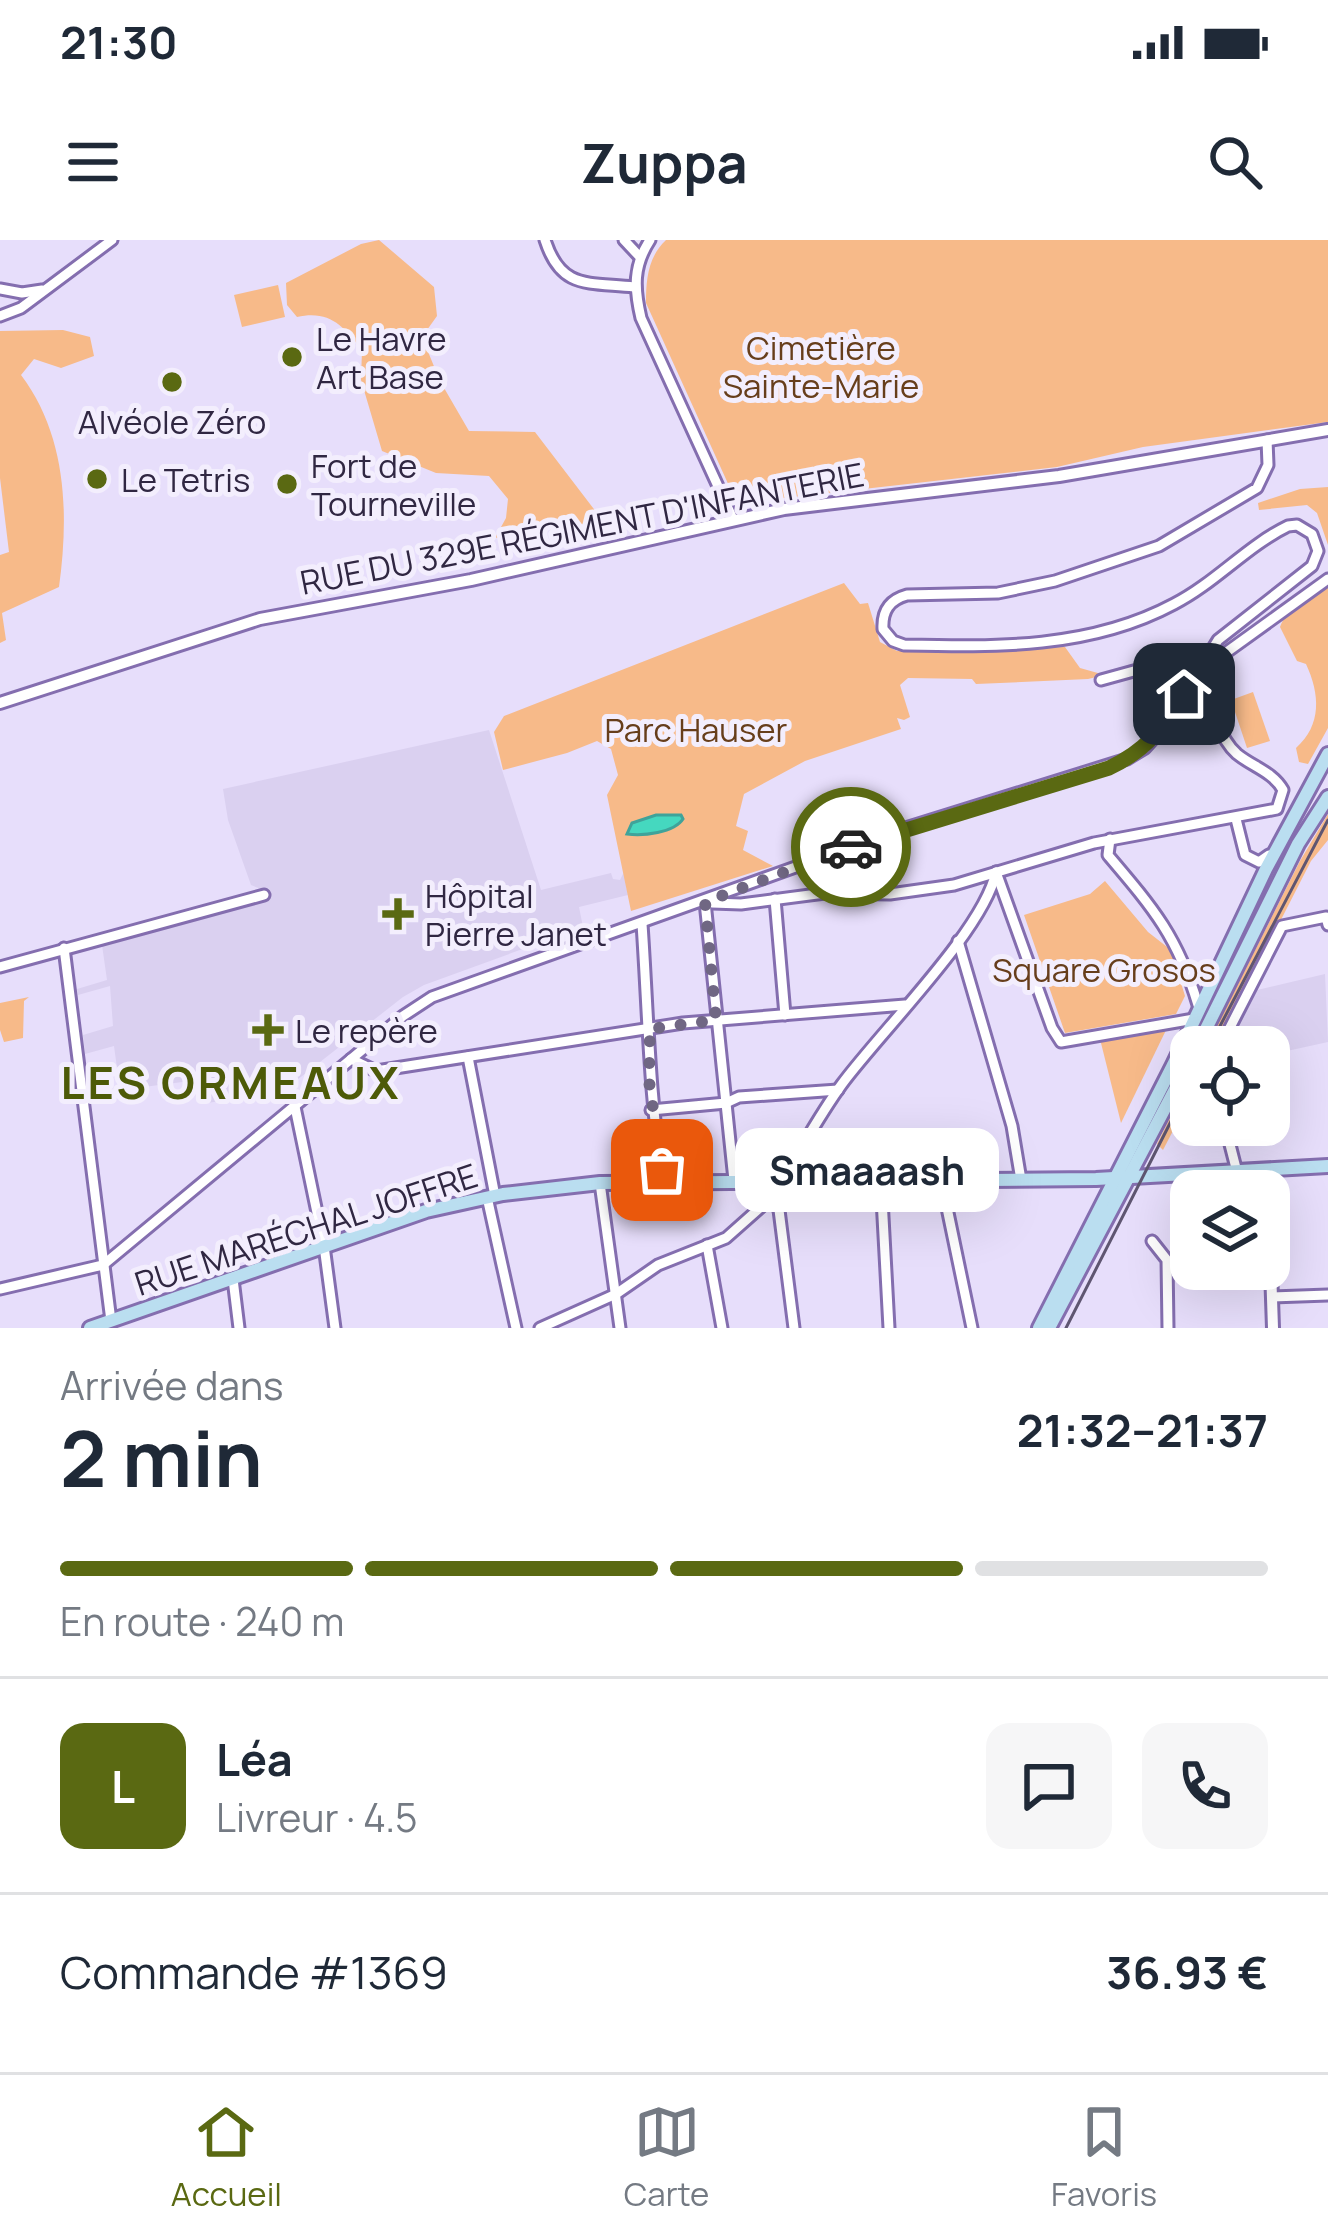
<!DOCTYPE html>
<html lang="fr">
<head>
<meta charset="utf-8">
<style>
	body { margin:0; font-family:Manrope,sans-serif; background:#f6f6f7; color:#1f2937; height:100vh; display:flex; flex-direction:column; font-size:45px; white-space:nowrap }
	* { box-sizing:border-box; margin:0 }
	p { font-size:39px; color:#747a83 }
	.icon { flex:none; width:66px; height:66px; fill:none; stroke:currentColor; stroke-width:2; stroke-linecap:round; stroke-linejoin:round }
	.map { position:relative; height:1088px; overflow:hidden }
	.panel { display:flex; flex-direction:column; background:#fff; flex:1 }
	.panel>* { flex:none }
	.fabs { position:absolute; left:1170px; top:786px; display:grid; gap:24px }
	.fabs a { display:grid; place-items:center; width:120px; height:120px; border-radius:24px; background:#fff; box-shadow:0 12px 48px #0002; font-size:60px }
	.pin { position:absolute; display:grid; place-items:center; width:102px; height:102px; color:#fff; margin:-51px; border-radius:24px; box-shadow:0 6px 18px #0006 }
	.courier { position:absolute; display:grid; place-items:center; width:120px; height:120px; margin:-60px; border:9px solid #5a6912; border-radius:50%; background:#fff; color:#222; box-shadow:0 3px 15px #0007 }
	.bubble { position:absolute; height:84px; border-radius:24px; background:#fff; box-shadow:0 12px 48px #0002; font-size:39px; font-weight:700; line-height:84px; text-align:center }
	.overview em { font-style:normal; font-weight:700 }
	.overview div { display:flex; flex-direction:column-reverse }
	.overview { display:flex; align-items:center; justify-content:space-between; height:204px; padding:0 60px }
	h1 { font-size:78px; font-weight:700; line-height:90px }
	.bar { display:grid; grid-template-columns:repeat(4,1fr); gap:18px 12px; align-content:center; height:144px; padding:0 60px }
	.bar i { height:15px; border-radius:9px; background:#e0e1e3 }
	.bar .current { background:#5a6912 }
	.bar p { grid-column:span 4 }
	.line { display:flex; align-items:center; gap:30px; padding:0 60px; border-top:3px solid #e0e1e3 }
	.line div { flex:1 }
	.round { display:grid; place-items:center; flex:none; width:126px; height:126px; border-radius:24px; background:#f6f6f7 }
	.status { display:flex; justify-content:space-between; align-items:center; height:84px; padding:0 60px; background:#fff; direction:ltr }
	.status svg { height:33px; fill:currentColor }
	header { display:flex; justify-content:space-between; align-items:center; height:156px; padding:0 60px; background:#fff; font-size:54px; font-weight:700 }
	.tab-bar { display:flex; justify-content:space-around; align-items:center; height:168px; border-top:3px solid #e0e1e3; background:#fff; font-size:33px; color:#747a83 }
	.tab-bar a { display:grid; justify-items:center; gap:6px }
	.tab-bar .current { color:#5a6912 }
	.map>svg:first-child { display:block }
</style>
</head>
<body>
<div class="status"><b>21:30</b><svg viewBox="0 0 49 12"><path d="M0 12V9h3v3zM5 12V6h3v6zM10 12V3h3v9zM15 12V0h3v12zM26 1h20v11H26zM47 4h2v5h-2z"/></svg></div>
<header><svg class="icon" aria-label="menu" viewBox="0 0 24 24"><path d="M4 6h16M4 12h16M4 18h16"/></svg>Zuppa<svg class="icon" aria-label="search" viewBox="0 0 24 24"><circle cx="10" cy="10" r="6"/><path d="M15 15l6 6"/></svg></header>
<div class="map">
<svg width="1328" height="1088" viewBox="0 0 1328 1088">
	<rect width="100%" height="100%" fill="#e7defb"/>
	<!-- built -->
	<g fill="#dad0f0">
		<polygon points="489,490 541,650 611,633 613,639 620,640 624,632 628,655 579,667 583,687 424,745 403,757 283,851 201,864 198,840 120,850 114,806 85,814 83,795 113,786 110,746 78,755 77,749 107,740 102,705 265,660 263,650 251,645 228,580 223,549"/>
		<polygon points="1325,734 1328,802 1269,815 1269,807 1228,807 1257,750"/>
	</g>
	<!-- green -->
	<g fill="#f7ba89">
		<path d="M379 0 434 47 437 76 422 97 440 141 469 191 535 192 603 281 495 298 506 278 508 259 489 236 436 233 382 211 361 140 362 110C343 86 330 70 297 77L287 65 286 43 361 4Z"/>
		<path d="M666 0H1328V182L1143 207 1057 227 748 262 730 248 646 63C646 39 648 17 666 0Z"/>
		<polygon points="278,45 285,77 242,87 234,55"/>
		<path d="M63 90 90 97 94 116 61 128 34 119 21 135C67 196 69 274 59 347L2 373 6 400 0 403V315L9 312 0 238V91Z"/>
		<polygon points="1328,247 1328,305 1317,273 1307,265 1259,270 1258,263 1300,249"/>
		<path d="M1328 335V488L1308 524 1299 522 1296 508C1322 485 1320 454 1306 424L1297 421 1280 387C1288 365 1314 354 1328 335Z"/>
		<polygon points="844,343 860,364 868,363 880,402 897,411 1065,407 1080,428 1105,435 1088,439 976,444 972,439 908,438 900,445 910,477 904,480 897,478 901,489 805,521 744,554 736,586 748,591 743,610 773,626 631,671 607,555 618,535 611,509 597,501 567,513 503,530 494,492 504,476"/>
		<polygon points="1253,452 1270,501 1247,508 1231,460"/>
		<polygon points="1328,574 1328,600 1311,621 1216,807 1206,807 1300,621"/>
		<polygon points="1105,641 1148,692 1171,710 1185,756 1176,774 1065,793 1024,675 1090,654"/>
		<polygon points="29,757 24,761 23,798 4,802 0,790 0,763"/>
		<polygon points="1168,786 1121,883 1100,799"/>
		<polygon points="1191,836 1191,856 1163,910 1157,904"/>
	</g>
	<!-- water -->
	<path fill="#45d8bf" stroke="#3fa39a" stroke-width="3" d="M656 575H681L683 579C674 593 643 596 627 594L632 583Z"/>
	<g fill="none" stroke-linecap="round" stroke-linejoin="round">
		<defs>
			<g id="minor">
				<path d="M545 0C561 50 588 42 634 47"/>
				<polyline points="624,0 639,16"/>
				<path d="M650 0C633 26 634 48 641 78L733 279"/>
				<polyline points="0,49 22,53 42,50"/>
				<polyline points="0,76 21,68 112,0"/>
				<polyline points="1224,414 1328,339"/>
				<polyline points="1101,440 1199,413 1203,421"/>
				<polyline points="1236,579 1245,615 1259,622 1269,615"/>
				<path d="M1110 599 1108 615C1153 668 1178 697 1198 765"/>
				<polyline points="996,632 1052,788 1061,802 1194,779"/>
				<polyline points="775,659 785,775"/>
				<polyline points="705,662 734,940"/>
				<path d="M712 663 741 664 825 653 890 654 954 645 1094 603 1277 569 1283 550C1273 532 1253 527 1237 514 1213 493 1210 450 1203 421"/>
				<path d="M642 684C648 771 649 856 663 942"/>
				<polyline points="958,701 1012,886 1021,940"/>
				<polyline points="64,708 111,1081"/>
				<polyline points="0,727 264,655"/>
				<polyline points="1220,807 1282,686 1326,677 1328,685"/>
				<polyline points="468,817 495,956"/>
				<polyline points="351,819 376,831 683,783 905,765"/>
				<polyline points="295,867 324,1006 335,1088"/>
				<polyline points="651,870 726,863 739,857 838,850"/>
				<polyline points="1225,885 1237,932"/>
				<polyline points="941,939 972,1088"/>
				<path d="M782 940C802 908 820 874 842 844 881 791 984 690 996 632"/>
				<polyline points="881,940 889,1088"/>
				<polyline points="600,943 620,1088"/>
				<polyline points="487,957 516,1088"/>
				<polyline points="771,958 779,970 794,1088"/>
				<polyline points="1152,1001 1167,1020 1168,1088"/>
				<polyline points="707,1005 722,1088"/>
				<polyline points="233,1039 239,1088"/>
				<path d="M0 1049 103 1025 403 776 432 757 896 591 1127 519 1145 508 1165 486 1218 400 1312 326 1318 311 1312 294 1297 285 1288 286C1247 306 1215 343 1174 364 1090 409 996 407 904 405L893 401 883 389C882 371 889 360 907 355L998 353 1055 341 1159 306 1257 248 1268 225 1267 200"/>
				<polyline points="1272,1057 1328,1055"/>
				<polyline points="540,1088 616,1054 658,1025 726,998 771,958 771,940"/>
			</g>
			<g id="tertiary">
				<polyline points="0,463 260,379 471,340 784,269 1059,236 1328,190"/>
				<polyline points="1268,930 1268,951"/>
				<polyline points="1269,970 1273,1088"/>
			</g>
			<g id="secondary">
				<polyline points="1197,807 1298,604 1328,557"/>
				<polyline points="90,1088 426,971 503,954 600,943 1096,939 1328,926"/>
				<polyline points="1039,1088 1173,825 1266,629 1328,514"/>
				<polyline points="1049,1088 1191,819"/>
			</g>
		</defs>
		<!-- minor casing -->
		<use href="#minor" stroke="#846eaf" stroke-width="15"/>
		<!-- tertiary casing -->
		<use href="#tertiary" stroke="#846eaf" stroke-width="16"/>
		<!-- secondary casing -->
		<use href="#secondary" stroke="#846eaf" stroke-width="18"/>
		<!-- minor -->
		<use href="#minor" stroke="#fff" stroke-width="9"/>
		<!-- tertiary -->
		<use href="#tertiary" stroke="#fff" stroke-width="10"/>
		<!-- secondary -->
		<use href="#secondary" stroke="#badef0" stroke-width="12"/>
		<!-- tram -->
		<g stroke="#5f5671" stroke-width="3">
			<polyline points="1209,807 1328,580"/>
			<polyline points="1066,1088 1191,842"/>
		</g>
	</g>
	<g fill="none" stroke-linecap="round" stroke-linejoin="round">
		<!-- done -->
		<polyline stroke="#706783" stroke-width="12" stroke-dasharray="0 21.6" points="662,930 649,841 650,789 716,780 705,662 851,607"/>
		<!-- route -->
		<path stroke="#5a6912" stroke-width="15" d="M851 607 1109 528C1145 511 1164 488 1184 454"/>
	</g>
	<!-- markers -->
	<g fill="#5a6912" stroke="#f3eefd" stroke-width="4.5">
		<circle cx="292" cy="117" r="12"/>
		<circle cx="172" cy="142" r="12"/>
		<circle cx="97" cy="239" r="12"/>
		<circle cx="287" cy="244" r="12"/>
		<path d="M392 656h12v12h12v12h-12v12h-12v-12h-12v-12h12z"/>
		<path d="M262 772h12v12h12v12h-12v12h-12v-12h-12v-12h12z"/>
	</g>
	<g text-anchor="middle" dominant-baseline="central" stroke-width="10" stroke-linejoin="round" paint-order="stroke">
		<!-- poi labels -->
		<g font-size="33" fill="#302742" stroke="#f3eefd" text-anchor="start">
			<text x="316" y="98">Le Havre<tspan x="316" dy="38">Art Base</tspan></text>
			<text x="172" y="181" text-anchor="middle">Alvéole Zéro</text>
			<text x="311" y="225">Fort de<tspan x="311" dy="38">Tourneville</tspan></text>
			<text x="121" y="239">Le Tetris</text>
			<text x="425" y="655">Hôpital<tspan x="425" dy="38">Pierre Janet</tspan></text>
			<text x="295" y="790">Le repère</text>
		</g>
		<!-- park labels -->
		<g font-size="33" fill="#673e1b" stroke="#f3eefd">
			<text x="821" y="107">Cimetière<tspan x="821" dy="38">Sainte-Marie</tspan></text>
			<text x="696" y="489">Parc Hauser</text>
			<text x="1104" y="729">Square Grosos</text>
		</g>
		<!-- street labels -->
		<g font-size="33" fill="#302742" stroke="#f3eefd">
			<text transform="translate(582 288) rotate(-11)">RUE DU 329E RÉGIMENT D'INFANTERIE</text>
			<text transform="translate(306 989) rotate(-18)">RUE MARÉCHAL JOFFRE</text>
		</g>
		<!-- district labels -->
		<g font-size="45" font-weight="bold" letter-spacing="3" fill="#4d5a08" stroke="#f3eefd">
			<text x="231" y="842">LES ORMEAUX</text>
		</g>
	</g>
</svg>
<div class="fabs">
<a><svg class="icon" aria-label="locate" viewBox="0 0 24 24"><circle cx="12" cy="12" r="6"/><path d="M12 2v4M12 18v4M2 12h4M18 12h4"/></svg></a>
<a><svg class="icon" aria-label="layers" viewBox="0 0 24 24"><path d="M12 4l9 5-9 5-9-5zM3 14l9 5 9-5"/></svg></a>
</div>
<div class="pin" style="left:662px;top:930px;background:#ea580c"><svg class="icon" aria-label="bag" viewBox="0 0 24 24"><path d="M5 8h14l-1 12H6zM9 8a3 3 0 0 1 6 0"/></svg></div>
<div class="pin" style="left:1184px;top:454px;background:#1f2937"><svg class="icon" aria-label="home" viewBox="0 0 24 24"><path d="M3 11l9-7 9 7M6 9v11h12V9"/></svg></div>
<div class="courier" style="left:851px;top:607px"><svg class="icon" aria-label="car" viewBox="0 0 24 24"><path d="M5 17H2v-5l4-1 3-4h7l3 4 3 1v5h-3M9 17h6M6 11h13"/><circle cx="7" cy="17" r="2"/><circle cx="17" cy="17" r="2"/></svg></div>
<div class="bubble" style="left:735px;top:888px;width:264px">Smaaaash</div>
</div>
<section class="panel">
<div class="overview"><div><h1>2 min</h1><p>Arrivée dans</p></div><em>21:32–21:37</em></div>
<div class="bar"><i class="current"></i><i class="current"></i><i class="current"></i><i></i><p>En route · 240 m</p></div>
<div class="line" style="height:216px"><b class="round" style="background:#5a6912;color:#fff">L</b><div><b>Léa</b><p>Livreur · 4.5</p></div><a class="round"><svg class="icon" aria-label="chat" viewBox="0 0 24 24"><path d="M4 5h16v11H9l-5 4z"/></svg></a><a class="round"><svg class="icon" aria-label="phone" viewBox="0 0 24 24"><path d="M5 4h4l2 5-3 2q2 4 5 5l2-3 5 2v4C11 20 4 13 5 4z"/></svg></a></div>
<div class="line" style="height:156px"><div>Commande #1369</div><b>36.93 €</b></div>
</section>
<nav class="tab-bar">
<a class="current"><svg class="icon" aria-label="home" viewBox="0 0 24 24"><path d="M3 11l9-7 9 7M6 9v11h12V9"/></svg>Accueil</a>
<a><svg class="icon" aria-label="map" viewBox="0 0 24 24"><path d="M3 6l6-2 6 2 6-2v14l-6 2-6-2-6 2zM9 4v14M15 6v14"/></svg>Carte</a>
<a><svg class="icon" aria-label="saved" viewBox="0 0 24 24"><path d="M7 4h10v16l-5-4-5 4z"/></svg>Favoris</a>
</nav>
</body>
</html>
